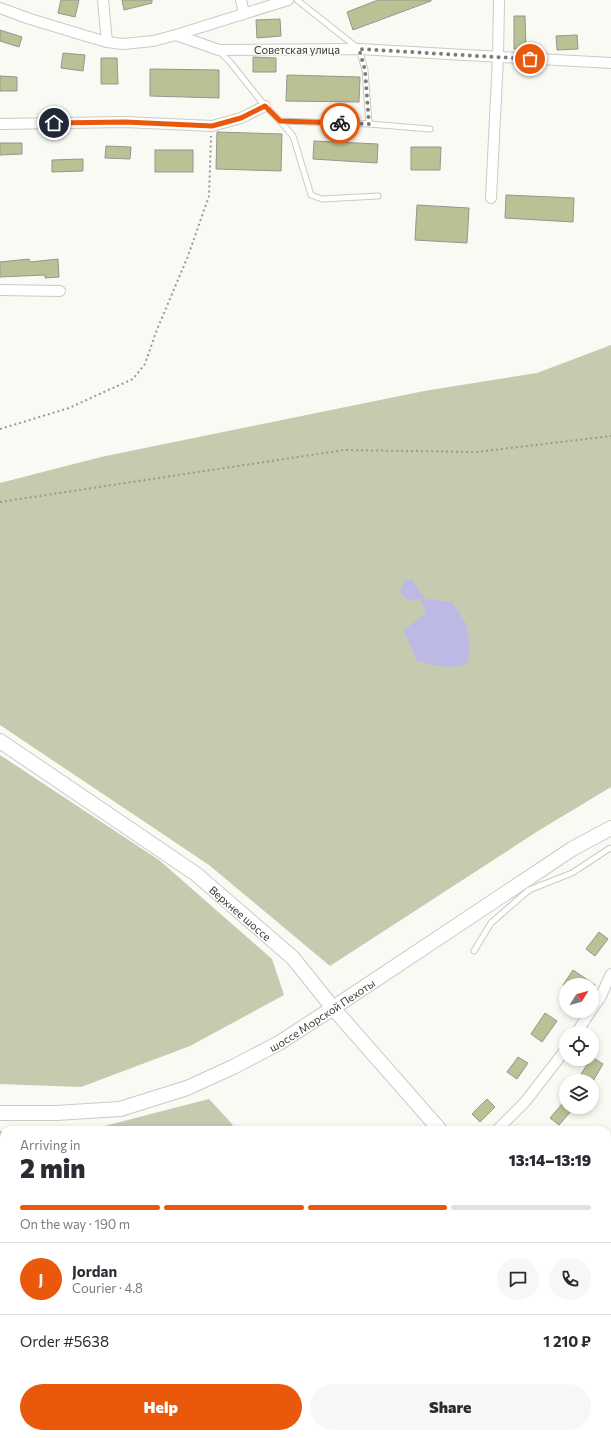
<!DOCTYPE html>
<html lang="en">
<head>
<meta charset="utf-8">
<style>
	body { margin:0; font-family:Commissioner,sans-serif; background:#f7f7f7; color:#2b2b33; height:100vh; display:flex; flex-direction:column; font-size:15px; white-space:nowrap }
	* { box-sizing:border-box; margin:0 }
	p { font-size:13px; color:#7c7c81 }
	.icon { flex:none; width:22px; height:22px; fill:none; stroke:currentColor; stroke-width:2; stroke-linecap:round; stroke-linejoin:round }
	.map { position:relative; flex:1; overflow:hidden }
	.drawer { position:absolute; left:0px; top:1126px; width:611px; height:312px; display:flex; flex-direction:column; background:#fff; border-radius:12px 12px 0 0; box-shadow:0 2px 6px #0003 }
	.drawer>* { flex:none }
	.needle { width:26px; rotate:53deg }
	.controls { position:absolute; left:559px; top:978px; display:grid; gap:8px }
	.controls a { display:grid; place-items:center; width:40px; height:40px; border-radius:50%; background:#fff; box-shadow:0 2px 6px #0003; font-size:20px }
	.pin { position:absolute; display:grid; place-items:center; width:34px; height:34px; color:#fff; margin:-17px; border:2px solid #fff; border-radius:50%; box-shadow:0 1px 4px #0007 }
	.courier { position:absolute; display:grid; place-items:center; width:40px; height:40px; margin:-20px; border:3px solid #ea580c; border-radius:50%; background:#fff; color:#222; box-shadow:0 1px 5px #0007 }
	.overview em { font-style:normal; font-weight:800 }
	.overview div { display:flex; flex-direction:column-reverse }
	.overview { display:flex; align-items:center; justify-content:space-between; height:68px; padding:0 20px }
	h1 { font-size:26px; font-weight:800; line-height:30px }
	.bar { display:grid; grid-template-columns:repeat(4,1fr); gap:6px 4px; align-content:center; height:48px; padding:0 20px }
	.bar i { height:5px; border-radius:3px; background:#e1e1e2 }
	.bar .current { background:#ea580c }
	.bar p { grid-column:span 4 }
	.line { display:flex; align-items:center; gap:10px; padding:0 20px; border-top:1px solid #e1e1e2 }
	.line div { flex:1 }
	.round { display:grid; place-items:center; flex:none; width:42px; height:42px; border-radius:21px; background:#f7f7f7 }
	.cta { display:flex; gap:8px; margin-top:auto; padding:8px 20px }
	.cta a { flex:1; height:46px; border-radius:24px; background:#ea580c; color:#fff; font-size:16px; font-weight:800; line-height:46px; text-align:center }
	.cta a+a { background:#f7f7f7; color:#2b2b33 }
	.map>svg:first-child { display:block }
</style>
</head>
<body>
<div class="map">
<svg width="611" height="1438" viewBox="0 0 611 1438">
	<rect width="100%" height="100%" fill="#f8faf3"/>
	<!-- green -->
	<g fill="#c6caaf">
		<polygon points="611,345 611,787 538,831 330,966 209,865 0,725 0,483 101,457 424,391 537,373"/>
		<polygon points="0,755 159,860 272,959 284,995 190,1046 81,1087 0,1084"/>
		<polygon points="209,1099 233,1125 225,1130 66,1130 89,1130"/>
		<polygon points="0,1131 4,1131 4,1258 0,1255"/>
	</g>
	<!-- water -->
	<path fill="#bcbae5" d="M412 579 425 599 452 602 467 625 470 648 468 663C454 671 432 665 417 661L404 630 426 613 420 598 409 601 400 592 404 580Z"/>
	<!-- building -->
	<g fill="#bbc195" stroke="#959690">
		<polygon points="61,0 79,0 75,17 58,13"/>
		<polygon points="122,0 152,0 152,3 124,10"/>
		<polygon points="378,0 431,0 431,1 353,30 347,12"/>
		<polygon points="514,16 525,16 526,49 514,49"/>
		<polygon points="280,19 281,36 257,38 256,20"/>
		<polygon points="0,30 22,37 19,47 0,41"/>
		<polygon points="577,35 578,49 557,50 556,36"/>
		<polygon points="63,53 85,55 83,71 61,68"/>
		<polygon points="253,57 276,58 276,72 253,72"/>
		<polygon points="101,58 117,58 118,84 101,84"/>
		<polygon points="150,69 219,70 219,98 150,96"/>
		<polygon points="287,75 360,77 359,102 286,101"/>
		<polygon points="0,76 17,77 17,91 0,91"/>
		<polygon points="217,132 282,134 281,171 216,169"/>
		<polygon points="314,141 378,144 377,163 313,159"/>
		<polygon points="0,143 22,143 22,154 0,155"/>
		<polygon points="106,146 131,147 130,159 105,158"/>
		<polygon points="411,147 441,147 440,170 411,170"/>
		<rect x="155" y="150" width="38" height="22"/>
		<polygon points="83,159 83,171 52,172 52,160"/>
		<polygon points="506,195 574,198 573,222 505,218"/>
		<polygon points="417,205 469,208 467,243 415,240"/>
		<polygon points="29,259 30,262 58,259 59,277 45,278 45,275 0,277 0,262"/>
		<polygon points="599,932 608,939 595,956 586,949"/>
		<polygon points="573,970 595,985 563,985"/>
		<polygon points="545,1013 557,1021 542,1042 531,1034"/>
		<polygon points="518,1057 528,1063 517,1079 507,1072"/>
		<polygon points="592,1057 603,1064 593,1081 585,1081 579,1077"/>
		<polygon points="487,1099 495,1107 480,1122 472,1114"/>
		<polygon points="563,1103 566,1107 572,1110 559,1125 550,1118"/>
	</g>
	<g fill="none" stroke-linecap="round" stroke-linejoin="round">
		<defs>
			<g id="lane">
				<polyline points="297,0 359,49 365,70 369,124"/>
				<polyline points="219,51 230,62 265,106 280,121 293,136 311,195 322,199 378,196"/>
				<polyline points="280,121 369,124 430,129"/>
				<polyline points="474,951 491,923 529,890 572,873 607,850 611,848"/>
				<polyline points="6,1438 14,1434"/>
			</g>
			<g id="street">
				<polyline points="103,0 107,42"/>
				<polyline points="241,0 244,13"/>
				<polyline points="0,8 27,18 86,36 107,42 123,44 153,41 176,35 288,0"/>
				<polyline points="176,35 219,50 359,49 611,63"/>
				<polyline points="0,124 125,122 212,126 241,118 265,106"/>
				<polyline points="491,198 498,57 499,0"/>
				<polyline points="0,290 60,291"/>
				<polyline points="592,1009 600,998 611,974"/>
				<polyline points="576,1033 591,1011"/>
				<polyline points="497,1130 525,1102 566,1049"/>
				<polyline points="210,1438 214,1434"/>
			</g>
			<g id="secondary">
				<path id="s1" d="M0 741 196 874 293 958 333 1008 440 1130"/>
				<path id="s2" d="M0 1113H56L120 1109 187 1088 233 1067 279 1043 333 1008 572 849 611 828"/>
				<polyline points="0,1286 4,1290"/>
				<polyline points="607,1314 611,1318"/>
				<polyline points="149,1434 152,1438"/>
			</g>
		</defs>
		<!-- lane casing -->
		<use href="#lane" stroke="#cacbc5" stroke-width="7"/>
		<!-- street casing -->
		<use href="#street" stroke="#cacbc5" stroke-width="12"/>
		<!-- secondary casing -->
		<use href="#secondary" stroke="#cacbc5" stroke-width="16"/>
		<!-- path -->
		<g stroke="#999a95" stroke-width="2" stroke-dasharray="2 3" stroke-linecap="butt">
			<polyline points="0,429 69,408 104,392 133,379 145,364 156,332 188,256 209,196 211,136"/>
			<polyline points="0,502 344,450 477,452 611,436"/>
		</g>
		<!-- lane -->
		<use href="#lane" stroke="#fff" stroke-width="5"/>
		<!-- street -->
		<use href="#street" stroke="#fff" stroke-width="10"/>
		<!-- secondary -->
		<use href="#secondary" stroke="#fff" stroke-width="14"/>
	</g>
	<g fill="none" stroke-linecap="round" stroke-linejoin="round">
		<!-- done -->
		<polyline stroke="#7c7d78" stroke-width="4" stroke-dasharray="0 7.2" points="340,123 369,124 365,70 359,49 530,59"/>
		<!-- route -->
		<polyline stroke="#ea580c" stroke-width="5" points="54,123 125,122 212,126 241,118 265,106 280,121 340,123"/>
	</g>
	<g text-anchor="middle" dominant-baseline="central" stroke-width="3" stroke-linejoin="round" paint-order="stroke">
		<!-- street labels -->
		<g font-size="11" fill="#393936" stroke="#f8faf3">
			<text x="297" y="49">Советская улица</text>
			<text stroke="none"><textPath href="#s1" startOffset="296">Верхнее шоссе</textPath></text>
			<text stroke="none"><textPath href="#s2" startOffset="344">шоссе Морской Пехоты</textPath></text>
		</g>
	</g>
</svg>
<div class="controls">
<a><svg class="needle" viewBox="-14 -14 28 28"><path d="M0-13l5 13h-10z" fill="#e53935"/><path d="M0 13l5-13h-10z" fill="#7c7c81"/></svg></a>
<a><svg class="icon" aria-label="locate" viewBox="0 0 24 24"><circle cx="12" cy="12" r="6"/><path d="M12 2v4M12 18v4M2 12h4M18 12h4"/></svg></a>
<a><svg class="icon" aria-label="layers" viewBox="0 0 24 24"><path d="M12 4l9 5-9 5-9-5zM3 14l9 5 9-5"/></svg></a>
</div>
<div class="pin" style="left:530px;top:59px;background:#ea580c"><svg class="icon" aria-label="bag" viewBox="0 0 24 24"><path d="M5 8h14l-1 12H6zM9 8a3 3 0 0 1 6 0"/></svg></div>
<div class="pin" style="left:54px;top:123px;background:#1f2937"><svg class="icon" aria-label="home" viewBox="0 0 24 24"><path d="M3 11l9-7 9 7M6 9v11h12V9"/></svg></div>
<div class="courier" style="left:340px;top:123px"><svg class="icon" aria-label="bike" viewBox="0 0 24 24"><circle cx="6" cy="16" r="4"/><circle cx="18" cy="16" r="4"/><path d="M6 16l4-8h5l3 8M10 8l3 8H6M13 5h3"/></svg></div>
<section class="drawer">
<div class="overview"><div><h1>2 min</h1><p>Arriving in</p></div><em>13:14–13:19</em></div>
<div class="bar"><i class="current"></i><i class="current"></i><i class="current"></i><i></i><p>On the way · 190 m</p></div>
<div class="line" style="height:72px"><b class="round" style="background:#ea580c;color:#fff">J</b><div><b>Jordan</b><p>Courier · 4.8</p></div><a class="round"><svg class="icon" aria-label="chat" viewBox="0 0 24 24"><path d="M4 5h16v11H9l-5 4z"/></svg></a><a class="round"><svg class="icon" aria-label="phone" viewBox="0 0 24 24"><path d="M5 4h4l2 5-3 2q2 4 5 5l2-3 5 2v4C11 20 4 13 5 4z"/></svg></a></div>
<div class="line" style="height:52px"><div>Order #5638</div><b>1 210 ₽</b></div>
<div class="cta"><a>Help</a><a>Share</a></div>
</section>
</div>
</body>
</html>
